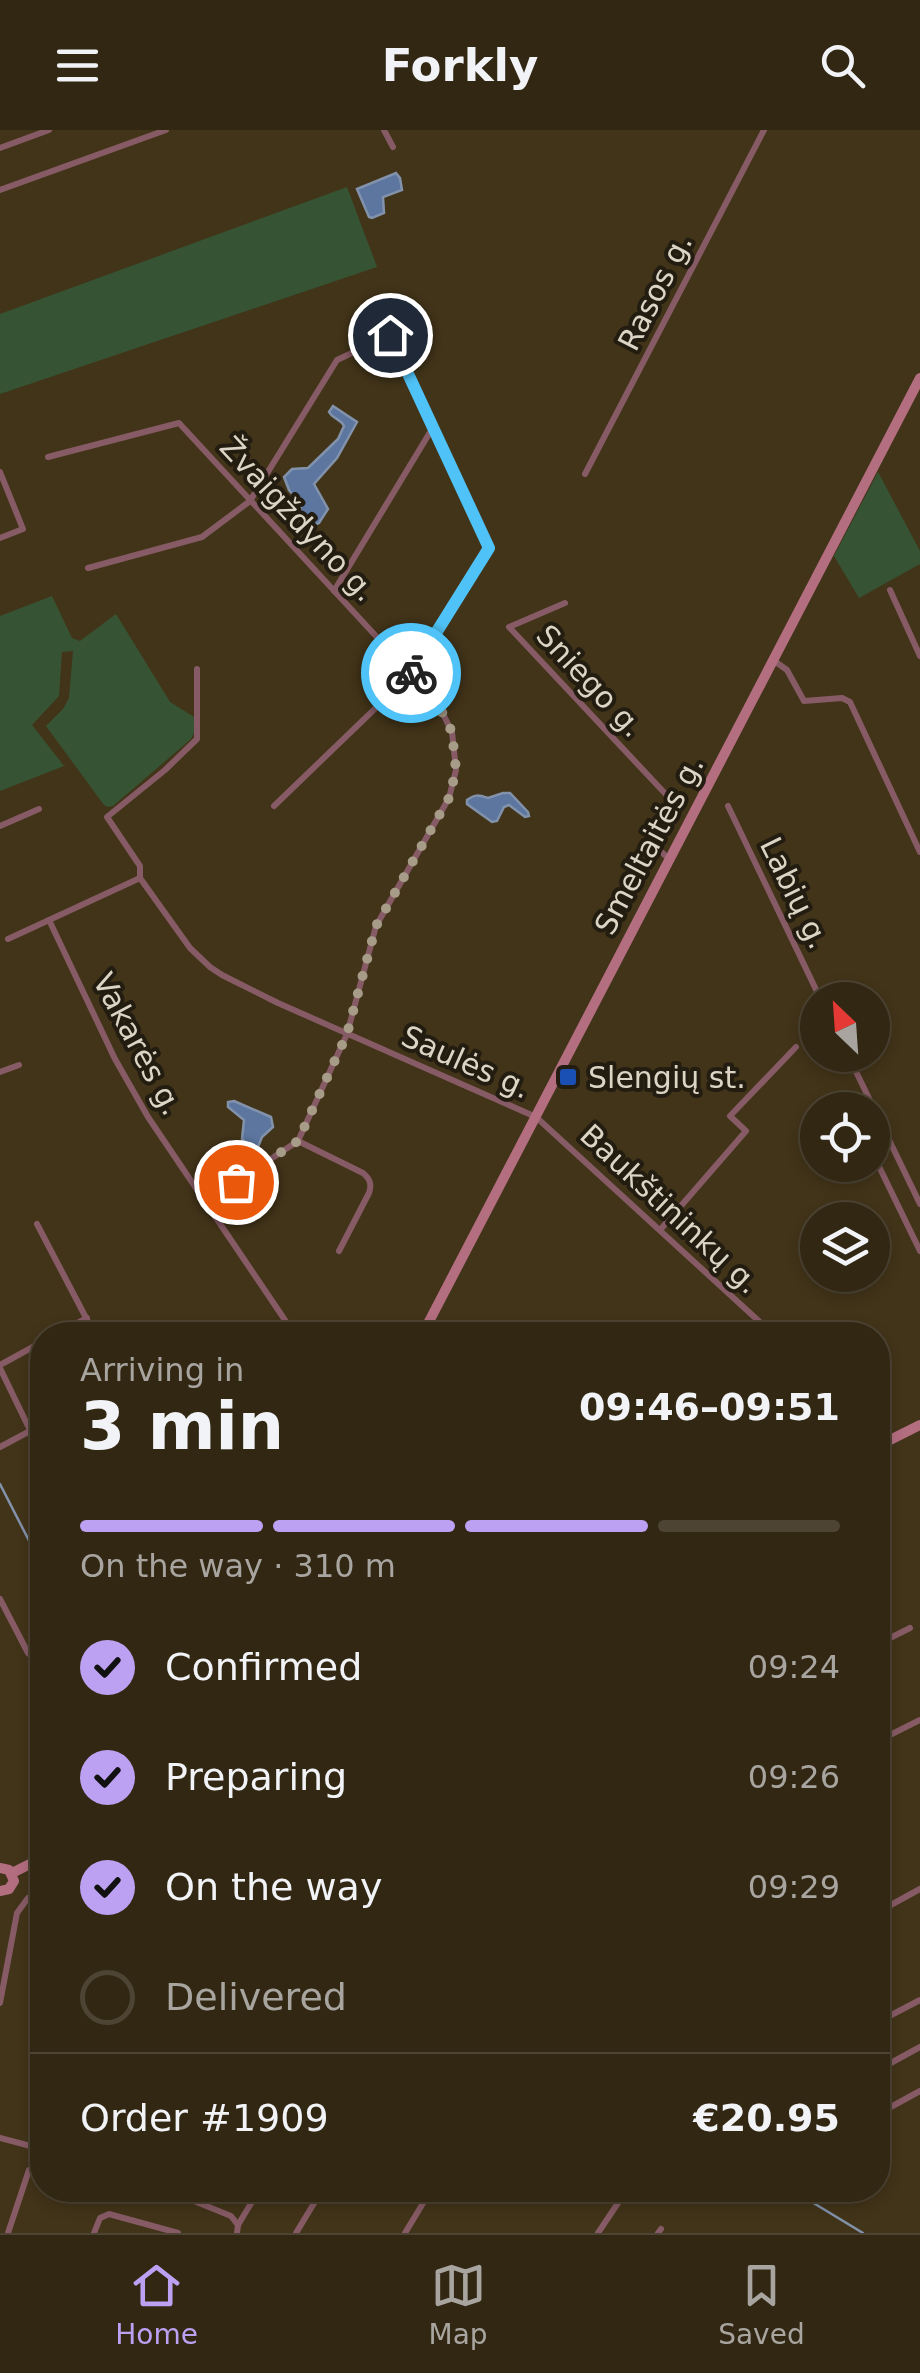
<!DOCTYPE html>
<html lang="en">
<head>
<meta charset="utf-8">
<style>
	body { margin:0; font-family:"DejaVu Sans",sans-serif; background:#3a2f1c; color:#f1f3f6; height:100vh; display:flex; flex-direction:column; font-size:38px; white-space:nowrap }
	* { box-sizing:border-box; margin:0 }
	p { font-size:32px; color:#a8a5a0 }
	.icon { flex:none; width:55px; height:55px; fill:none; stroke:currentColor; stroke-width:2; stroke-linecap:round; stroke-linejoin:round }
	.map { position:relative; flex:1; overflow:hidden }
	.drawer { position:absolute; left:30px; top:1192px; width:860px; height:880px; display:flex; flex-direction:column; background:#322713; border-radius:40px; box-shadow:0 5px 15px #0003,0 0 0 2px #4d4433 }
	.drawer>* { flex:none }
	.needle { width:65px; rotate:335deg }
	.buttons { position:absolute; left:800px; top:852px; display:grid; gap:20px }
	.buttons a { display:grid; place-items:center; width:90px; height:90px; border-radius:50%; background:#322713; box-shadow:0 5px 15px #0003,0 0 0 2px #4d4433; font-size:50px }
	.pin { position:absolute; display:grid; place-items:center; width:85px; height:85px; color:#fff; margin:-42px; border:5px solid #fff; border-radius:50%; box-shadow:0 2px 10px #0007 }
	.courier { position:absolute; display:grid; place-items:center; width:100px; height:100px; margin:-50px; border:8px solid #4fc3f7; border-radius:50%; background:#fff; color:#222; box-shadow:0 2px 12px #0007 }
	.overview em { font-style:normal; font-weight:600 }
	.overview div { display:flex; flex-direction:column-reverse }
	.overview { display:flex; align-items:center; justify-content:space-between; height:170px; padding:0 50px }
	h1 { font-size:65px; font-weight:600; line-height:75px }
	.bar { display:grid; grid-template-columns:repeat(4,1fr); gap:15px 10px; align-content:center; height:120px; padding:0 50px }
	.bar i { height:12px; border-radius:8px; background:#4d4433 }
	.bar .current { background:#bca0f2 }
	.bar p { grid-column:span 4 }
	.line { display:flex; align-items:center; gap:25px; padding:0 50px; border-top:2px solid #4d4433 }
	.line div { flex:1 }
	ol { padding:0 50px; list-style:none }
	li { display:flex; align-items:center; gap:30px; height:110px }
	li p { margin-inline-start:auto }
	li .icon { padding:10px; border-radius:50%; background:#bca0f2; color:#111; stroke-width:4 }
	li:last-child { color:#a8a5a0 }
	li i { width:55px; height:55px; border:5px solid #4d4433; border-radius:50% }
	header { display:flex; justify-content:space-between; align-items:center; height:130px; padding:0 50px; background:#322713; font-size:45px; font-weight:600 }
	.tabs { display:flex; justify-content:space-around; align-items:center; height:140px; border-top:2px solid #4d4433; background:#322713; font-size:28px; color:#a8a5a0 }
	.tabs a { display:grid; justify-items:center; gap:5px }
	.tabs .current { color:#bca0f2 }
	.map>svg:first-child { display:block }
</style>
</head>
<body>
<header><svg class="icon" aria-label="menu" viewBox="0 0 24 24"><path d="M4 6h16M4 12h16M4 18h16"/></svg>Forkly<svg class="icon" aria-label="search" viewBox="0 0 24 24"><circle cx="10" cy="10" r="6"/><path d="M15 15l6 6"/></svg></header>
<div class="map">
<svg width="920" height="2103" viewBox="0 0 920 2103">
	<rect width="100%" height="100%" fill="#423419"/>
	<!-- green -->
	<g fill="#365434">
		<polygon points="347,57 377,137 0,264 0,184"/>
		<polygon points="878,342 920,421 920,434 859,468 834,426"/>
		<polygon points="52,466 72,508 80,511 116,484 170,572 194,587 194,603 191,609 113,676 108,677 104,675 46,596 63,579 69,568 73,521 62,522 59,566 32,595 64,636 0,661 0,486"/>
	</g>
	<!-- water -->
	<g fill="#5c76a0" stroke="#8292ab" stroke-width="2.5">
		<polygon points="396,43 400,48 402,60 383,67 384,83 372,88 369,87 357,59"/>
		<path d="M333 276 357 292 337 328 314 354 328 379 319 393 306 398 299 389 301 374 289 360 284 347 292 339 308 338 338 309 344 296C341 289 333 289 329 282Z"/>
		<path d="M503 663H510L528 682 529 686 525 687 509 675 504 677 497 691 492 692 467 674V670C475 664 479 665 488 668Z"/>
		<polygon points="234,971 271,987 273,997 262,1007 258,1017 249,1015 242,1009 244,990 228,977 228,972"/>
	</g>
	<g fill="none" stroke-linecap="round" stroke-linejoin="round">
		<!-- stream -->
		<g stroke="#8292ab" stroke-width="2.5">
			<polyline points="0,1354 42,1436"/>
			<polyline points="792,2060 863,2103"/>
		</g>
		<!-- minor -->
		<g stroke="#875b66" stroke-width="6">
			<polyline points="384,0 393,17"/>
			<polyline points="0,18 49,0"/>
			<polyline points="0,60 166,0"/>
			<polyline points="48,327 179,293 411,544 438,574 452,602 456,640 449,668 376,796 347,904 298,1011 206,1072"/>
			<polyline points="0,342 23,399 0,408"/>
			<polyline points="585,344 764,0"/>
			<polyline points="88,438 202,407 250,371 337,230 390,205 489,418 411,544 274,676"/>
			<polyline points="890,460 920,526"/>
			<polyline points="334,461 432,299"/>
			<polyline points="565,473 509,497 674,673 654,715 669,729"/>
			<polyline points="773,530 787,540 804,571 842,568 850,572 920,722"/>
			<polyline points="197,539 197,609 165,640 107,687 140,736 140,748 190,818 210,837 222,845 278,873 536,987 774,1205"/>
			<polyline points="728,676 821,870"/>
			<polyline points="0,696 39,679"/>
			<polyline points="49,790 115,929 148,987 295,1205"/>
			<polyline points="8,809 140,748"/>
			<polyline points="848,925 920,1074"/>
			<polyline points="0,942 19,935"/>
			<polyline points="849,973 852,980"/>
			<path d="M298 1011 363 1043C370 1049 372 1054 369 1063L339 1121"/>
			<polyline points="872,1022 920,1121"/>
			<polyline points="37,1094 95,1205"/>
			<polyline points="660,1100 746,1001 730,986 796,917"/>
			<polyline points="55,1205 87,1188"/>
			<polyline points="0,1235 42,1212"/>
			<polyline points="0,1238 42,1325"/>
			<polyline points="0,1317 30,1301"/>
			<polyline points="0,1469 28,1523 42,1535"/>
			<polyline points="878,1514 910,1498"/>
			<polyline points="878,1611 920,1590"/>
			<polyline points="878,1782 920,1759"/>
			<polyline points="0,1873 17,1783 28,1768 42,1759"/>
			<polyline points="878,1892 920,1870"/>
			<polyline points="878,1940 920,1917"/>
			<polyline points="878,1984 920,1961"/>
			<polyline points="0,2008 42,2019"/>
			<polyline points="167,2060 231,2086 238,2095 237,2103"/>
			<polyline points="238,2095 259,2060"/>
			<polyline points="8,2103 29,2040"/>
			<polyline points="94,2103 100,2088 109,2084 178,2103"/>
			<polyline points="296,2103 322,2060"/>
			<polyline points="405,2103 431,2060"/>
			<polyline points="598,2103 620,2070"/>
			<polyline points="658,2103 661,2099"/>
		</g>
		<!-- secondary -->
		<g stroke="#b36e80" stroke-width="10">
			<polyline points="422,1205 920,248"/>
			<polyline points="878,1316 920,1295"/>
			<polyline points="0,1738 9,1740 14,1751 9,1759 0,1761"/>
			<polyline points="12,1743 42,1728"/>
		</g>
	</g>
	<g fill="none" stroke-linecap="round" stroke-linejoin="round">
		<!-- done -->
		<polyline stroke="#a69c88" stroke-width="10" stroke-dasharray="0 18" points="236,1052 298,1011 347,904 376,796 449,668 456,640 452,602 438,574 411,543"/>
		<!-- route -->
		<polyline stroke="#4fc3f7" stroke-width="12" points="390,205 489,418 411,543"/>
	</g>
	<!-- markers -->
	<rect fill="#1a4fb4" stroke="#231d11" stroke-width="4" x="558" y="937" width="20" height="20" rx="5"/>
	<g text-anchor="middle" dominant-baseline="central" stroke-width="8" stroke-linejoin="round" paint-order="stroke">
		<!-- street labels -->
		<g font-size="30" fill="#dcd4c4" stroke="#231d11">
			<text transform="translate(655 162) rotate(-63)">Rasos g.</text>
			<text transform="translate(298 389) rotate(47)">Žvaigždyno g.</text>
			<text transform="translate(590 551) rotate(47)">Sniego g.</text>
			<text transform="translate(649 715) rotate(-62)">Smeltaitės g.</text>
			<text transform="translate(795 763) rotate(64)">Labių g.</text>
			<text transform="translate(138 914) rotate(62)">Vakarės g.</text>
			<text transform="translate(466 932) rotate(24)">Saulės g.</text>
			<text transform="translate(670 1079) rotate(43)">Baukštininkų g.</text>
		</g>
		<!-- poi labels -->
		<g font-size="30" fill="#dcd4c4" stroke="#231d11" text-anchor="start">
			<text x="588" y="947">Slengių st.</text>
		</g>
	</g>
</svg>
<div class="buttons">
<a><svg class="needle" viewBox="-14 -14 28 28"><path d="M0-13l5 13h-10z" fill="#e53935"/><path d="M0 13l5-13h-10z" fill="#a8a5a0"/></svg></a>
<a><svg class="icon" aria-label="locate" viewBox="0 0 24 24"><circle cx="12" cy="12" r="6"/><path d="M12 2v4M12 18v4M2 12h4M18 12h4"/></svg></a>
<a><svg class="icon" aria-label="layers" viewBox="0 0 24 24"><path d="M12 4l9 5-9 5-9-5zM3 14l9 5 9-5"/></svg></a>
</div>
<div class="pin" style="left:236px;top:1052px;background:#ea580c"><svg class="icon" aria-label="bag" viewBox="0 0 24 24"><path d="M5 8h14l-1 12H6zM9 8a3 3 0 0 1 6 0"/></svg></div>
<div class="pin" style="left:390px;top:205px;background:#1f2937"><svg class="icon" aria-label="home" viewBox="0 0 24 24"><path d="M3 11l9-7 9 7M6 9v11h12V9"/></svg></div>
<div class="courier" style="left:411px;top:543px"><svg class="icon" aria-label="bike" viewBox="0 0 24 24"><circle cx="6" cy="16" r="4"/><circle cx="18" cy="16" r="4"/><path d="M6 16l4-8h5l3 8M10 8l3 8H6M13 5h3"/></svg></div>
<section class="drawer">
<div class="overview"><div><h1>3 min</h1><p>Arriving in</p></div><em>09:46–09:51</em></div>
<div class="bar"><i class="current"></i><i class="current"></i><i class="current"></i><i></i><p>On the way · 310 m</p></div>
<ol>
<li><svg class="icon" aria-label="check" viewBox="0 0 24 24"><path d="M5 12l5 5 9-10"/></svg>Confirmed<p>09:24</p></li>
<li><svg class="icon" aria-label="check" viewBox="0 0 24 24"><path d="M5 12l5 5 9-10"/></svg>Preparing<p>09:26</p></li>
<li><svg class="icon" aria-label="check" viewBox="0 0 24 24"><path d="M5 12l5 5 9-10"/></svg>On the way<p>09:29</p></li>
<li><i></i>Delivered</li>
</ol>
<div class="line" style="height:130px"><div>Order #1909</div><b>€20.95</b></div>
</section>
</div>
<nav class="tabs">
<a class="current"><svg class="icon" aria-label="home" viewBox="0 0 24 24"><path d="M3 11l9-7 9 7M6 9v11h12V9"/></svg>Home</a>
<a><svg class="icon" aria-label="map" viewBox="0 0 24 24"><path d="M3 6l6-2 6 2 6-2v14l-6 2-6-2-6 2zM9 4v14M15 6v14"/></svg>Map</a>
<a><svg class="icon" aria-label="saved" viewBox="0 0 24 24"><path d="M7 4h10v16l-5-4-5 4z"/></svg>Saved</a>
</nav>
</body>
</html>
